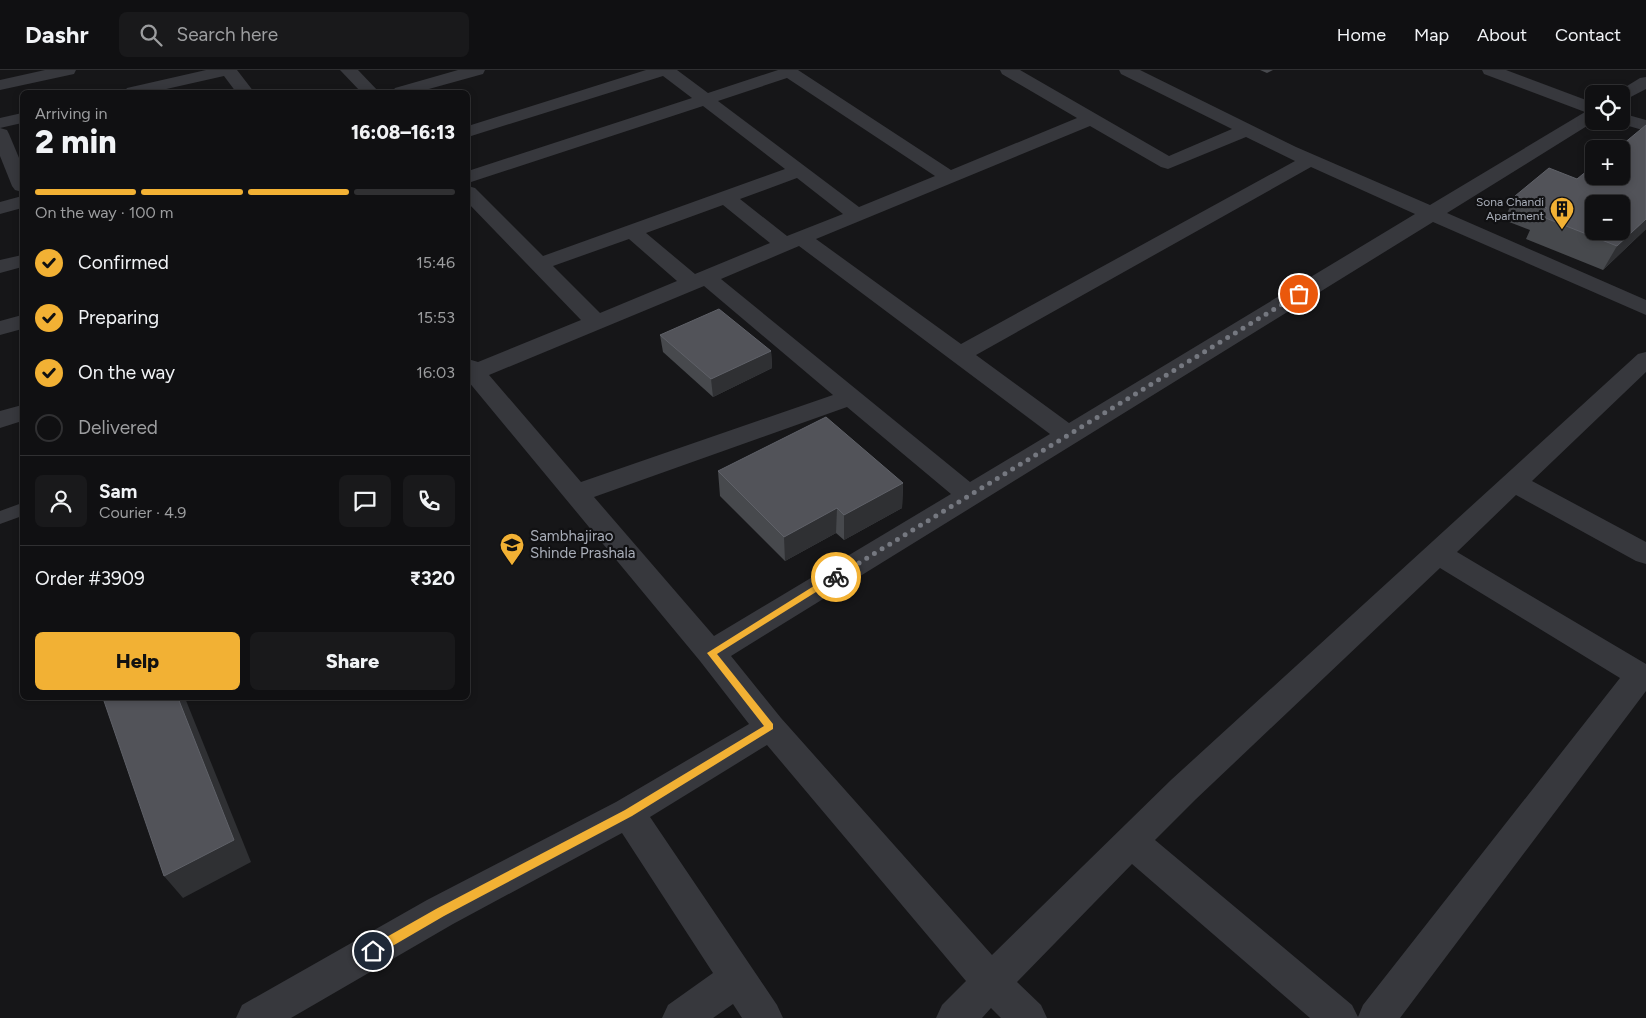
<!DOCTYPE html>
<html lang="en">
<head>
<meta charset="utf-8">
<style>
	body { margin:0; font-family:Figtree,sans-serif; background:#19191b; color:#f1f3f6; height:100vh; display:flex; flex-direction:column; font-size:19px; white-space:nowrap }
	* { box-sizing:border-box; margin:0 }
	p { font-size:16px; color:#9c9d9f }
	.icon { flex:none; width:28px; height:28px; fill:none; stroke:currentColor; stroke-width:2; stroke-linecap:round; stroke-linejoin:round }
	.map { position:relative; flex:1; overflow:hidden }
	.side { position:absolute; left:20px; top:20px; width:450px; height:610px; display:flex; flex-direction:column; background:#101012; border-radius:8px; box-shadow:0 2px 8px #0003,0 0 0 1px #303032 }
	.side>* { flex:none }
	.buttons { position:absolute; left:1585px; top:15px; display:grid; gap:10px }
	.buttons a { display:grid; place-items:center; width:45px; height:45px; border-radius:8px; background:#101012; box-shadow:0 2px 8px #0003,0 0 0 1px #303032; font-size:25px }
	.pin { position:absolute; display:grid; place-items:center; width:42px; height:42px; color:#fff; margin:-21px; border:2px solid #fff; border-radius:50%; box-shadow:0 1px 5px #0007 }
	.courier { position:absolute; display:grid; place-items:center; width:50px; height:50px; margin:-25px; border:4px solid #f2b134; border-radius:50%; background:#fff; color:#222; box-shadow:0 1px 6px #0007 }
	.head em { font-style:normal; font-weight:800 }
	.head div { display:flex; flex-direction:column-reverse }
	.head { display:flex; align-items:center; justify-content:space-between; height:85px; padding:0 15px }
	h1 { font-size:32px; font-weight:800; line-height:38px }
	.bar { display:grid; grid-template-columns:repeat(4,1fr); gap:8px 5px; align-content:center; height:60px; padding:0 15px }
	.bar i { height:6px; border-radius:4px; background:#303032 }
	.bar .on { background:#f2b134 }
	.bar p { grid-column:span 4 }
	.line { display:flex; align-items:center; gap:12px; padding:0 15px; border-top:1px solid #303032 }
	.line div { flex:1 }
	.round { display:grid; place-items:center; flex:none; width:52px; height:52px; border-radius:8px; background:#19191b }
	ol { padding:0 15px; list-style:none }
	li { display:flex; align-items:center; gap:15px; height:55px }
	li p { margin-inline-start:auto }
	li .icon { padding:5px; border-radius:50%; background:#f2b134; color:#111; stroke-width:4 }
	li:last-child { color:#9c9d9f }
	li i { width:28px; height:28px; border:2px solid #303032; border-radius:50% }
	.button { display:flex; gap:10px; margin-top:auto; padding:10px 15px }
	.button a { flex:1; height:58px; border-radius:8px; background:#f2b134; color:#111; font-size:20px; font-weight:800; line-height:58px; text-align:center }
	.button a+a { background:#19191b; color:#f1f3f6 }
	header { display:flex; align-items:center; gap:30px; box-sizing:border-box; height:70px; padding:0 25px; background:#101012; border-bottom:1px solid #303032 }
	header strong { font-size:24px }
	nav { display:flex; gap:28px; margin-inline-start:auto; font-size:18px }
	.search { width:350px; height:45px; background:#19191b; display:flex; align-items:center; gap:12px; box-sizing:border-box; padding:0 18px; border-radius:8px; color:#9c9d9f; font-size:19px }
	.map>svg:first-child { display:block }
</style>
</head>
<body>
<header>
<strong>Dashr</strong>
<div class="search"><svg class="icon" aria-label="search" viewBox="0 0 24 24"><circle cx="10" cy="10" r="6"/><path d="M15 15l6 6"/></svg>Search here</div>
<nav><a>Home</a><a>Map</a><a>About</a><a>Contact</a></nav>
</header>
<div class="map">
<svg width="1646" height="948" viewBox="0 0 1646 948">
	<rect width="100%" height="100%" fill="#161618"/>
	<g fill="none" stroke-linecap="round" stroke-linejoin="round">
		<!-- service -->
		<polygon fill="#37383d" fill-rule="evenodd" points="22,433 22,446 0,454 0,441"/>
		<!-- minor -->
		<g fill="#37383d" fill-rule="evenodd">
			<polygon points="45,0 76,0 74,4 0,20 0,10"/>
			<polygon points="206,0 237,0 254,22 236,22 224,6 153,22 124,22 127,18"/>
			<polygon points="340,0 358,0 379,22 361,22"/>
			<polygon points="458,0 485,0 483,4 418,22 392,22 395,18"/>
			<path d="M646 0H677L708 23 778 0H798L951 100 1077 48 1002 4 1000 0H1020L1169 86 1232 59 1121 4 1119 0H1140L1296 77 1430 135 1585 42 1484 4 1482 0H1506L1594 33 1595 51 1447 143 1646 230V245L1433 152 731 586 781 648 992 885 1171 710 1638 284 1646 282V302L1532 411 1646 472V494L1636 491 1516 425 1457 482 1646 594V621L1400 948H1310L1132 794 1017 912 1041 935 1047 948H1001L991 938 982 948H936L942 935 966 911 767 675 650 747 777 935 783 948H742L733 934 713 948H662L668 935 713 903 622 763 453 854 291 948H236L242 935 427 830 616 732 749 654 700 591 468 311V289L478 292 581 250 468 133V116L475 118 543 186 785 99 703 36 468 113V101L692 28 663 6 468 67V56ZM787 8 935 106 859 137 718 31ZM1090 56 1161 97 1168 99 1246 67 1295 91 961 274 816 169ZM1311 97 1415 144 1069 353 976 285ZM797 108 843 144 787 166 740 129ZM723 135 770 173 695 204 646 163ZM629 169 677 211 600 243 553 196ZM799 176 1050 364 970 412 721 209ZM704 216 833 325 581 412 489 305ZM847 337 951 424 714 566 594 427ZM1440 498 1620 608 1363 935 1358 947 1352 935 1155 770 1195 730Z"/>
			<polygon points="1646,7 1646,19 1621,32 1621,24 1614,24 1640,8"/>
			<polygon points="22,43 22,53 0,58 0,48"/>
			<polygon points="1621,43 1646,50 1646,61 1615,52 1621,51"/>
			<polygon points="0,58 7,60 9,64 22,95 22,122 15,120 12,116 0,86"/>
			<polygon points="22,126 22,138 0,144 0,132"/>
			<polygon points="22,185 22,197 0,203 0,190"/>
			<polygon points="22,245 22,259 0,265 0,251"/>
			<polygon points="22,335 22,351 0,358 0,341"/>
		</g>
	</g>
	<!-- wall -->
	<g fill="#47494d">
		<polygon points="1260,0 1273,0 1267,3"/>
		<polygon points="1590,101 1646,159 1603,200 1526,169 1530,160 1504,150 1515,126 1577,109"/>
		<polygon points="660,265 771,281 772,298 713,327 663,282"/>
		<polygon points="718,401 903,413 902,438 844,470 836,463 785,491 720,426"/>
	</g>
	<!-- shaded-wall -->
	<g fill="#2f3033">
		<polygon points="1646,149 1646,159 1603,200 1617,176"/>
		<polygon points="771,281 772,298 713,327 711,309"/>
		<polygon points="903,413 902,438 844,470 844,445"/>
		<polygon points="837,438 836,463 785,491 784,467"/>
		<polygon points="178,628 185,628 251,792 183,828 164,806"/>
	</g>
	<!-- building -->
	<g fill="#525359" stroke="#5f6168" fill-rule="evenodd">
		<path d="M1646 55V149L1617 176 1538 145 1547 138 1515 126 1549 98 1577 109 1588 100 1590 101 1594 98V106H1621V79H1617ZM1594 134H1621V161H1594Z"/>
		<polygon points="719,239 771,281 711,309 660,265"/>
		<polygon points="826,347 903,413 844,445 837,438 784,467 718,401"/>
		<polygon points="103,628 178,628 234,770 164,806"/>
	</g>
	<!-- route -->
	<polygon fill="#f2b134" points="833,504 839,504 840,507 717,584 773,654 773,659 632,746 444,846 377,885 373,886 369,885 367,881 369,877 436,839 625,740 764,656 707,583"/>
	<g fill="none" stroke-linecap="round" stroke-linejoin="round">
		<!-- done -->
		<polyline stroke="#757880" stroke-width="5" stroke-dasharray="0 9" points="836,507 1299,224"/>
	</g>
	<!-- icons -->
	<defs>
		<symbol id="building-pin" viewBox="-11 -11 22 30"><path d="M0 17L-7.5 6A9.5 9.5 0 1 1 7.5 6Z" fill="#f2b134" stroke="#111113"/><path d="M-4-6H4V6H1V3H-1V6H-4ZM-2.5-4.3h1.7v1.8h-1.7ZM.8-4.3h1.7v1.8H.8ZM-2.5-1h1.7V.8h-1.7ZM.8-1h1.7V.8H.8Z" fill="#111"/></symbol>
		<symbol id="school-pin" viewBox="-11 -11 22 30"><path d="M0 17L-7.5 6A9.5 9.5 0 1 1 7.5 6Z" fill="#f2b134" stroke="#111113"/><path d="M0-5L7-2L0 1L-7-2ZM-4 1L0 2.5L4 1V4Q0 6-4 4Z" fill="#111"/></symbol>
	</defs>
	<g fill-rule="evenodd">
		<use href="#building-pin" x="1548" y="125" width="28" height="38"/>
		<use href="#school-pin" x="498" y="461" width="28" height="38"/>
	</g>
	<g text-anchor="middle" dominant-baseline="central" stroke-width="4.5" stroke-linejoin="round" paint-order="stroke">
		<!-- far-poi labels -->
		<g font-size="12" fill="#a8adb8" stroke="#111113" text-anchor="end">
			<text x="1544" y="132">Sona Chandi<tspan x="1544" dy="14">Apartment</tspan></text>
		</g>
		<!-- poi labels -->
		<g font-size="15" fill="#a8adb8" stroke="#111113" text-anchor="start">
			<text x="530" y="466">Sambhajirao<tspan x="530" dy="17">Shinde Prashala</tspan></text>
		</g>
	</g>
</svg>
<div class="buttons">
<a><svg class="icon" aria-label="locate" viewBox="0 0 24 24"><circle cx="12" cy="12" r="6"/><path d="M12 2v4M12 18v4M2 12h4M18 12h4"/></svg></a>
<a>+</a>
<a>−</a>
</div>
<div class="pin" style="left:1299px;top:224px;background:#ea580c"><svg class="icon" aria-label="bag" viewBox="0 0 24 24"><path d="M5 8h14l-1 12H6zM9 8a3 3 0 0 1 6 0"/></svg></div>
<div class="pin" style="left:373px;top:881px;background:#1f2937"><svg class="icon" aria-label="home" viewBox="0 0 24 24"><path d="M3 11l9-7 9 7M6 9v11h12V9"/></svg></div>
<div class="courier" style="left:836px;top:507px"><svg class="icon" aria-label="bike" viewBox="0 0 24 24"><circle cx="6" cy="16" r="4"/><circle cx="18" cy="16" r="4"/><path d="M6 16l4-8h5l3 8M10 8l3 8H6M13 5h3"/></svg></div>
<section class="side">
<div class="head"><div><h1>2 min</h1><p>Arriving in</p></div><em>16:08–16:13</em></div>
<div class="bar"><i class="on"></i><i class="on"></i><i class="on"></i><i></i><p>On the way · 100 m</p></div>
<ol>
<li><svg class="icon" aria-label="check" viewBox="0 0 24 24"><path d="M5 12l5 5 9-10"/></svg>Confirmed<p>15:46</p></li>
<li><svg class="icon" aria-label="check" viewBox="0 0 24 24"><path d="M5 12l5 5 9-10"/></svg>Preparing<p>15:53</p></li>
<li><svg class="icon" aria-label="check" viewBox="0 0 24 24"><path d="M5 12l5 5 9-10"/></svg>On the way<p>16:03</p></li>
<li><i></i>Delivered</li>
</ol>
<div class="line" style="height:90px"><a class="round"><svg class="icon" aria-label="person" viewBox="0 0 24 24"><circle cx="12" cy="8" r="4"/><path d="M4 21q1-7 8-7t8 7"/></svg></a><div><b>Sam</b><p>Courier · 4.9</p></div><a class="round"><svg class="icon" aria-label="chat" viewBox="0 0 24 24"><path d="M4 5h16v11H9l-5 4z"/></svg></a><a class="round"><svg class="icon" aria-label="phone" viewBox="0 0 24 24"><path d="M5 4h4l2 5-3 2q2 4 5 5l2-3 5 2v4C11 20 4 13 5 4z"/></svg></a></div>
<div class="line" style="height:65px"><div>Order #3909</div><b>₹320</b></div>
<div class="button"><a>Help</a><a>Share</a></div>
</section>
</div>
</body>
</html>
